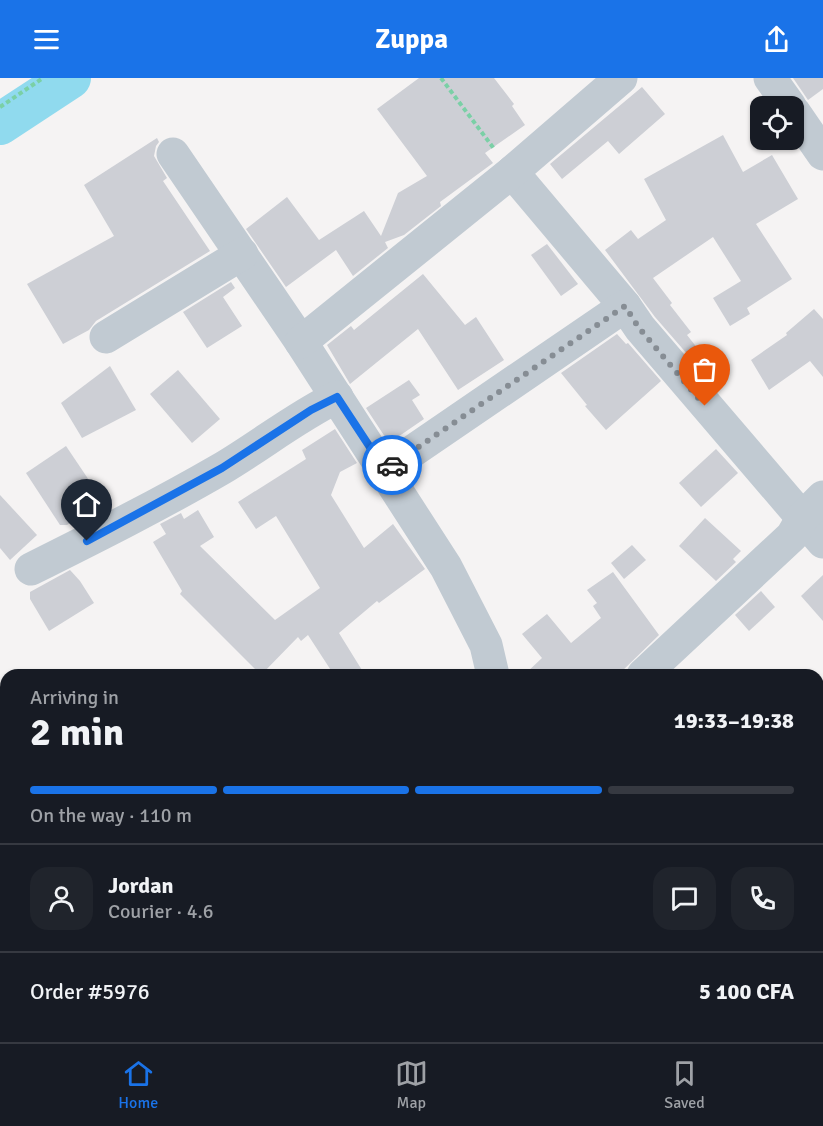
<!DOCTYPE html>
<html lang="en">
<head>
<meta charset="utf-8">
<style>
	body { margin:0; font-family:Signika,sans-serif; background:#20242c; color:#f1f3f6; height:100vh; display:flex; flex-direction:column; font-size:22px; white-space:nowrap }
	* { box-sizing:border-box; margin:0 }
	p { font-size:20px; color:#9ea1a6 }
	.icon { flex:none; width:33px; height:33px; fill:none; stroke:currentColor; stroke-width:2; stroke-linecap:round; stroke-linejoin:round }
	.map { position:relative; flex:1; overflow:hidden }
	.drawer { position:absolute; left:0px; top:591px; width:824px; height:374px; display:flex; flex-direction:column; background:#171b24; border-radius:18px 18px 0 0; box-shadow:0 2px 4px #0004 }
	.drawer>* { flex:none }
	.buttons { position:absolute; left:750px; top:18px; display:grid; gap:12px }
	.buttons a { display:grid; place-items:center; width:54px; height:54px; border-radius:12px; background:#171b24; box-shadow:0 2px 4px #0004; font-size:30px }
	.pin { position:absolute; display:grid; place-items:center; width:51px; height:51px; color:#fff; margin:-62px -26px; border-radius:50% 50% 50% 0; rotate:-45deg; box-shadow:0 0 6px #0007 }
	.pin .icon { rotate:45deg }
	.courier { position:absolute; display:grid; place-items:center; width:60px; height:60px; margin:-30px; border:4px solid #1a73e8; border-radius:50%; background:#fff; color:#222; box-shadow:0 2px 8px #0007 }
	.overview em { font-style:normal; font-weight:700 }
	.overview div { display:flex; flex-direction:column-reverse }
	.overview { display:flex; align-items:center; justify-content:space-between; height:102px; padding:0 30px }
	h1 { font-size:39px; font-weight:700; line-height:45px }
	.bar { display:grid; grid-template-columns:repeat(4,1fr); gap:9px 6px; align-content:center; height:72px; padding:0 30px }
	.bar i { height:8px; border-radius:4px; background:#363941 }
	.bar .active { background:#1a73e8 }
	.bar p { grid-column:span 4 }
	.line { display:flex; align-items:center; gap:15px; padding:0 30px; border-top:2px solid #363941 }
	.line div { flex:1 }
	.round { display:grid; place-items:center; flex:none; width:63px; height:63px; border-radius:18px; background:#20242c }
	header { display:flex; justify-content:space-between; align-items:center; height:78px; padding:0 30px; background:#1a73e8; color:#fff; font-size:27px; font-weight:700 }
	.dock { display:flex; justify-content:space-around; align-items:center; height:84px; border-top:2px solid #363941; background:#171b24; font-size:16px; color:#9ea1a6 }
	.dock a { display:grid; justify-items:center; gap:3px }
	.dock .active { color:#1a73e8 }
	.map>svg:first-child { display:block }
</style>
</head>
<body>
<header><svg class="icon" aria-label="menu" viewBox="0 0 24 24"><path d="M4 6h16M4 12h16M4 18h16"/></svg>Zuppa<svg class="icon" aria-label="share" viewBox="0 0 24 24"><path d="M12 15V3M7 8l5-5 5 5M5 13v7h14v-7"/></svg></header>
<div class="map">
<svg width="823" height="964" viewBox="0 0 823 964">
	<rect width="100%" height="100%" fill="#f5f3f3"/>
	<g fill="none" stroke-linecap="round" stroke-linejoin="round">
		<!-- river -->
		<polyline stroke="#90daee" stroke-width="42" points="0,46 70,0"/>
	</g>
	<!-- building -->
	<g fill="#cdcfd5">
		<polygon points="419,0 494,0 514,26 512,28 525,47 485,75 493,85 440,124 441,128 404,157 385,164 388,170 353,198 336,172 286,209 246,151 287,119 319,162 364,133 381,158 398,115 427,98 377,31"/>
		<polygon points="793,0 823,0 823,11 808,22"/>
		<polygon points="642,9 665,36 619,76 608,63 562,101 550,86"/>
		<polygon points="723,57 743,94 772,77 798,121 756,146 792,201 747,230 750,236 730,248 713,220 741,203 713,159 653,200 672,225 670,227 691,254 687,257 716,294 708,300 655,239 605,172 631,152 638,161 666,142 644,101"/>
		<polygon points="157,60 159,64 156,68 154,78 167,100 163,103 210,173 96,243 89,252 63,266 27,206 114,158 84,107"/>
		<polygon points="547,166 578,206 561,218 531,177"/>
		<polygon points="423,196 465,247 476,239 504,282 458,312 418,251 350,306 327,267 351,248 354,252"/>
		<polygon points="231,204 235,210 223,219 242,248 207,270 183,234"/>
		<polygon points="814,231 823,241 823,299 810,283 769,312 751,282 787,257 786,255"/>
		<polygon points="617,256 626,266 628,265 661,303 606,352 585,328 587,327 561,295"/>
		<polygon points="110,288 136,332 82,360 61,325"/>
		<polygon points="178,292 220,341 192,365 150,316"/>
		<polygon points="409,302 420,317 412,322 424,341 389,365 366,330"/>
		<polygon points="335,351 357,385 340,394 331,417 364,470 393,446 425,491 379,525 377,523 339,555 365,597 334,597 308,557 301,563 298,559 261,597 180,516 182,513 153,464 166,456 160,446 181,435 184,441 198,432 214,459 200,468 275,542 320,510 276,438 256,451 238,424 306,381 302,372"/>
		<polygon points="66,368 103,423 67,447 60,447 26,395"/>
		<polygon points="716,371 738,395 701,429 679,405"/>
		<polygon points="0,417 37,457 10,482 0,470"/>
		<polygon points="705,440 741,473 733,481 736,484 716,503 679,468"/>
		<polygon points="632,467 646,482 624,501 611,485"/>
		<polygon points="70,492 80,503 94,525 49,553 30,521 30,514"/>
		<polygon points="613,494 659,557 618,597 524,597 542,580 522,556 547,536 571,565 601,540 593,528 597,525 587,512"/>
		<polygon points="823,497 823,543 801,518"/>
		<polygon points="761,513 775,529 749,553 735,537"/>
	</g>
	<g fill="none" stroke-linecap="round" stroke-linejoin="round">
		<!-- path -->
		<g stroke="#7ad0a6" stroke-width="4" stroke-dasharray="4.5 3" stroke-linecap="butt">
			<polyline points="441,0 495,72"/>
			<polyline points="0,29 43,0"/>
		</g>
		<!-- minor -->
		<g stroke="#c1cad2" stroke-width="33">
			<polyline points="770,0 790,28"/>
			<polyline points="794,34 823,76"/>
			<polyline points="173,76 301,264 446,489 486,567 493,597"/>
			<polyline points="512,94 625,228 640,250 823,464"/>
			<polyline points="106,259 242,176"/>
			<polyline points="301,264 512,94 621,0"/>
			<polyline points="385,392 625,228"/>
			<path d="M31 491C95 459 159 427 221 391 260 368 296 339 337 319"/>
			<polyline points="643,597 792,458 803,439 823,419"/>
			<polyline points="818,652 823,647"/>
			<polyline points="94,958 116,964"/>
			<polyline points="633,958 635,964"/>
			<polyline points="758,958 765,964"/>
			<polyline points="23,964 47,958"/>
			<polyline points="318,964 320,958"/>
		</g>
	</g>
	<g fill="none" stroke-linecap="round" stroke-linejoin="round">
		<!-- done -->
		<polyline stroke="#868d94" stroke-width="6" stroke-dasharray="0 10.8" points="392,387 625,228 639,250 705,328"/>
		<!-- route -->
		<polyline stroke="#1a73e8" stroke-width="8" points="87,463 222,390 311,332 337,319 385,392 392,387"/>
	</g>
</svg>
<div class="buttons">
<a><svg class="icon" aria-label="locate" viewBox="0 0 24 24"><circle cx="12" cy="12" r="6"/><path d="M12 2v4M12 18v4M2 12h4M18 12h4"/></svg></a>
</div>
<div class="pin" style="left:705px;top:328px;background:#ea580c"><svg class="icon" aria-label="bag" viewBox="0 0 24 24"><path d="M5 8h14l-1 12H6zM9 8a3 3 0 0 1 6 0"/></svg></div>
<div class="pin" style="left:87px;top:463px;background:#1f2937"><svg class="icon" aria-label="home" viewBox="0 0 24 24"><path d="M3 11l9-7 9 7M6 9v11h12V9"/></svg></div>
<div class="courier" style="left:392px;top:387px"><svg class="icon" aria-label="car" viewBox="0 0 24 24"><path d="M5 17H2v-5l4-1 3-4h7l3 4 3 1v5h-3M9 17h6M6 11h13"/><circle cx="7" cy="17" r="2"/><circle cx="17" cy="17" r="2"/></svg></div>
<section class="drawer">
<div class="overview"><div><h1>2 min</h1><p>Arriving in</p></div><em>19:33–19:38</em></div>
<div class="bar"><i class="active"></i><i class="active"></i><i class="active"></i><i></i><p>On the way · 110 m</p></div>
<div class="line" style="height:108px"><a class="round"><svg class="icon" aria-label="person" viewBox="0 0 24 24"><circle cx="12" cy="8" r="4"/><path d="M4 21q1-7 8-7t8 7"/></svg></a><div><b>Jordan</b><p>Courier · 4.6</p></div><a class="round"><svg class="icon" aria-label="chat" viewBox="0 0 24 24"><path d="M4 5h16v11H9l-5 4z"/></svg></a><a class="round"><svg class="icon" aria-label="phone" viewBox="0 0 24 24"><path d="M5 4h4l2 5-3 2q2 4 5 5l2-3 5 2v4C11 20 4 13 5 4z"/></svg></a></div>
<div class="line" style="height:78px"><div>Order #5976</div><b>5 100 CFA</b></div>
</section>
</div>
<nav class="dock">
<a class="active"><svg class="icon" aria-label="home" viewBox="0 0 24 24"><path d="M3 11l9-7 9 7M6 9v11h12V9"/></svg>Home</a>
<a><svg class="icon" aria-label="map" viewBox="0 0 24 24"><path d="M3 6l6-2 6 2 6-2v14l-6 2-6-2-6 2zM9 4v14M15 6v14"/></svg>Map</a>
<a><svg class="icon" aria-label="saved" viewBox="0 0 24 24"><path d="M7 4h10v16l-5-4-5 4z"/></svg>Saved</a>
</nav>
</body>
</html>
